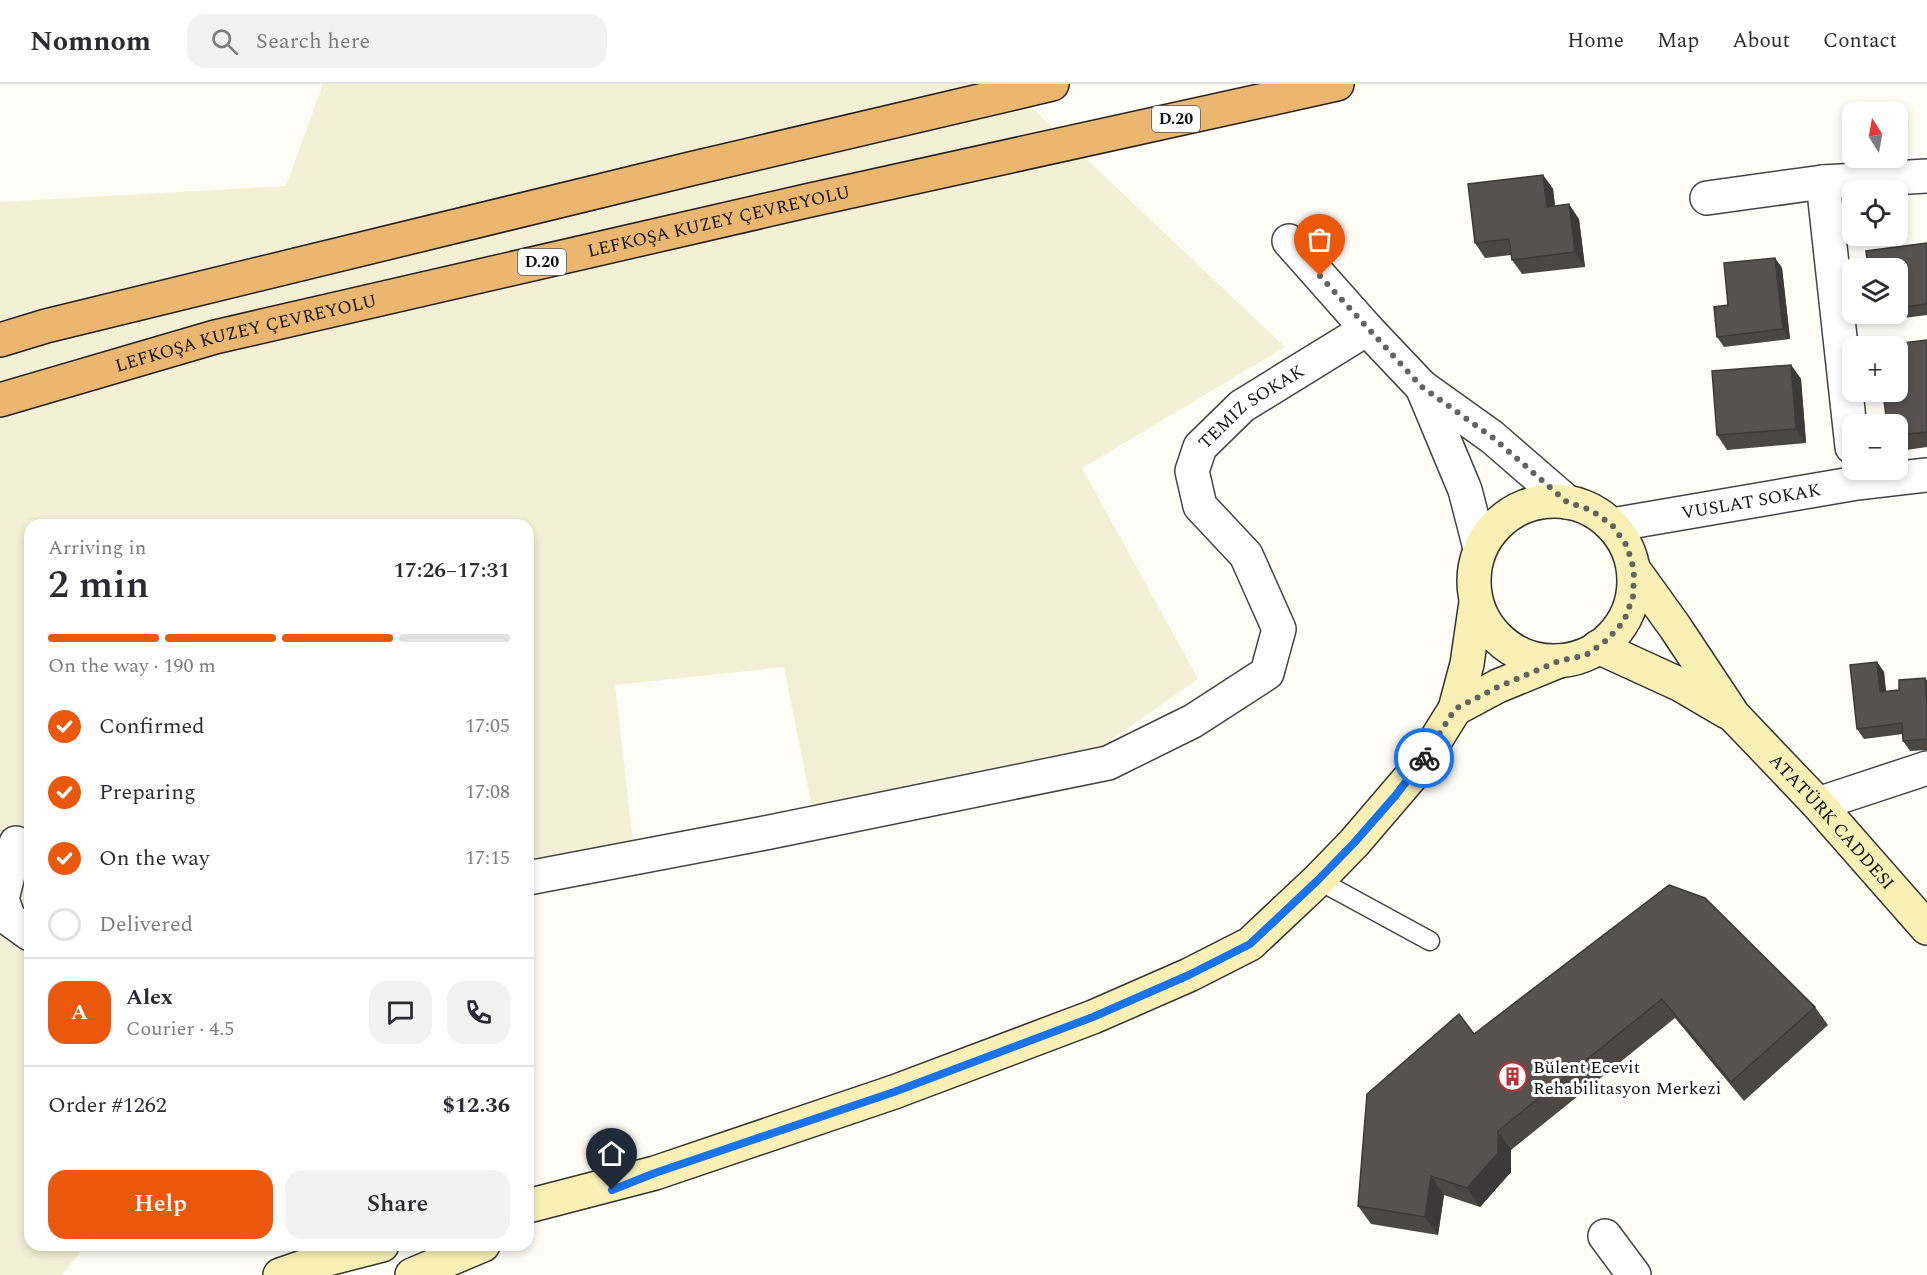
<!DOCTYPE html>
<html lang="en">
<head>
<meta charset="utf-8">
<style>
	body { margin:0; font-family:Spectral,serif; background:#f2f2f3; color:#2b2b33; height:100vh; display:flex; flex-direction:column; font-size:22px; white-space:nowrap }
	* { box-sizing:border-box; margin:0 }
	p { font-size:20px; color:#7c7c81 }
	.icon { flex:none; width:33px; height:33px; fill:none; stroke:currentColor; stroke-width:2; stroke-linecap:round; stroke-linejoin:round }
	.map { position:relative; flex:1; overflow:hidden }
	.drawer { position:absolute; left:24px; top:435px; width:510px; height:732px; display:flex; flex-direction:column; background:#fff; border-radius:18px; box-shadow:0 3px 9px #0003 }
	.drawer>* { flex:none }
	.needle { width:39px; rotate:349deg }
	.buttons { position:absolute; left:1842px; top:18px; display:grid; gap:12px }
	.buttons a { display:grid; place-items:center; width:66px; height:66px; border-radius:12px; background:#fff; box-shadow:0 3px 9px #0003; font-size:30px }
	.pin { position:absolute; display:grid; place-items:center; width:51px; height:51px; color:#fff; margin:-62px -26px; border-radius:50% 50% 50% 0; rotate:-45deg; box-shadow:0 0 6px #0007 }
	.pin .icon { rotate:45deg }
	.courier { position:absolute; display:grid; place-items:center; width:60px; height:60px; margin:-30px; border:4px solid #1a73e8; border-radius:50%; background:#fff; color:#222; box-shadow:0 2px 8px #0007 }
	.overview em { font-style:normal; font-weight:600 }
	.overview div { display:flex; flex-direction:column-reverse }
	.overview { display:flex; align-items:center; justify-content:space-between; height:102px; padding:0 24px }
	h1 { font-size:39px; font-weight:600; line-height:45px }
	.bar { display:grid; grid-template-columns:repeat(4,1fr); gap:9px 6px; align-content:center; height:72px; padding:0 24px }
	.bar i { height:8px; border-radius:4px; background:#e1e1e2 }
	.bar .current { background:#ea580c }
	.bar p { grid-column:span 4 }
	.line { display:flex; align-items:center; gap:15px; padding:0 24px; border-top:2px solid #e1e1e2 }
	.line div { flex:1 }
	.round { display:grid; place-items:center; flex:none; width:63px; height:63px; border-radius:18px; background:#f2f2f3 }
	ol { padding:0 24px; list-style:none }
	li { display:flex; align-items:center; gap:18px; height:66px }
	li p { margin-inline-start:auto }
	li .icon { padding:6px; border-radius:50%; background:#ea580c; color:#fff; stroke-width:4 }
	li:last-child { color:#7c7c81 }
	li i { width:33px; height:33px; border:3px solid #e1e1e2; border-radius:50% }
	.button { display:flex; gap:12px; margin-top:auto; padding:12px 24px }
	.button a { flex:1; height:69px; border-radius:18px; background:#ea580c; color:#fff; font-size:24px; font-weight:600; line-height:69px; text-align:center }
	.button a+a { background:#f2f2f3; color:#2b2b33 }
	header { display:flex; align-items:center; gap:36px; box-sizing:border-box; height:84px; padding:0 30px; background:#fff; border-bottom:2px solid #e1e1e2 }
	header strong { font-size:28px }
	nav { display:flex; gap:33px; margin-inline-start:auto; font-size:21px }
	.search { width:420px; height:54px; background:#f2f2f3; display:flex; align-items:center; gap:15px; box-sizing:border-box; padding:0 21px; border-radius:18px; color:#7c7c81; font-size:22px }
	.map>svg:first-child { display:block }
</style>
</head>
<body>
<header>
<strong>Nomnom</strong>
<div class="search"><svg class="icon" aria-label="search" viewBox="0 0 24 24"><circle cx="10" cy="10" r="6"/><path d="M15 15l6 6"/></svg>Search here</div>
<nav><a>Home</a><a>Map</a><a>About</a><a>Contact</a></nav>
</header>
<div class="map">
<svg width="1927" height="1191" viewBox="0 0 1927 1191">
	<rect width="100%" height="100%" fill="#fefcf5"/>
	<!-- farmland -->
	<polygon fill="#f3f0d6" points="323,0 1007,0 1285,263 1082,384 1198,595 1098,665 814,733 784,583 615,601 633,758 528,775 528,441 30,441 30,1161 86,1161 62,1191 0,1191 0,118 286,102"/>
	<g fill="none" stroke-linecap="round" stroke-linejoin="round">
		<defs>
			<polyline id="service" points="1318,796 1430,857"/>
			<g id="minor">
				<polyline points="1823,98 1852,363"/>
				<polyline points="1707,114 1823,98 1927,92"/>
				<polyline points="1289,157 1367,245 1422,303 1492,353 1567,418"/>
				<polyline points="1422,303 1465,406 1480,464"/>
				<path id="s1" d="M1612 441 1857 399 1927 391"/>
				<polyline points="1818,720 1927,684"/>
				<polyline points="16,759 2,815 9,835 30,850"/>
				<path id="s2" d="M528 794 765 749 1108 679 1193 637 1267 589 1279 545 1246 471 1200 422 1192 387 1200 363 1242 322 1367 245"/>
				<polyline points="1605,1152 1634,1191"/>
			</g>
			<g id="secondary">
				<circle cx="1554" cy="497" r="80"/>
				<path id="s3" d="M1634 486 1675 543 1734 632 1818 720 1927 844"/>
				<polyline points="1598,563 1681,601 1727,628"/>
				<polyline points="1455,625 1498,602 1559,577"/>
				<polyline points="528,1122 655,1089 894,1008 1093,933 1189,891 1250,860 1318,796 1354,759 1419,683 1455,625 1467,580 1476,518"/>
				<polyline points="280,1191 320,1177 382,1161"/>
				<polyline points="412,1191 483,1161"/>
			</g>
			<g id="trunk">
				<polyline points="0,256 46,242 690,85 1052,0"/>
				<path id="s4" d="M0 316 215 253 806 117 1337 0"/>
			</g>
		</defs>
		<!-- service casing -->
		<use href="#service" stroke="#444" stroke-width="21"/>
		<!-- minor casing -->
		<use href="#minor" stroke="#444" stroke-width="36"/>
		<!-- secondary casing -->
		<use href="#secondary" stroke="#333" stroke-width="36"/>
		<!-- trunk casing -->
		<use href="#trunk" stroke="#222" stroke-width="36"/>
		<!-- service -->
		<use href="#service" stroke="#fff" stroke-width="18"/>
		<!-- minor -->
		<use href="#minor" stroke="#fff" stroke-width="33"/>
		<!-- secondary -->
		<use href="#secondary" stroke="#f9f0b6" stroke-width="33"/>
		<!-- trunk -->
		<use href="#trunk" stroke="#ebb770" stroke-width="33"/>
	</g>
	<!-- wall -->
	<g fill="#4c4743">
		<polygon points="1543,91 1553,105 1555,122 1579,135 1585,183 1522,190 1512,176 1511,171 1485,174 1475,159"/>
		<polygon points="1927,159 1927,231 1881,237 1876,230 1898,230 1898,184"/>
		<polygon points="1775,174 1782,184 1790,255 1724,263 1717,253"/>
		<polygon points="1927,256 1927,363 1899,367 1898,365 1898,340"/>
		<polygon points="1791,281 1801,295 1806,359 1727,366 1717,351"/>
		<polygon points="1877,578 1884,588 1886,608 1899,606 1925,594 1927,596 1927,666 1910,667 1903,657 1903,650 1864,655 1857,645"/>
		<polygon points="1705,814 1815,923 1828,941 1744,1017 1675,934 1511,1066 1511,1088 1480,1123 1444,1111 1438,1151 1371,1140 1358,1122 1474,950"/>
	</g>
	<!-- shaded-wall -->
	<g fill="#3e3937">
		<polygon points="1543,91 1553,105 1557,138 1547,123"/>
		<polygon points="1569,120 1579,135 1585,183 1575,168"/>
		<polygon points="1775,174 1782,184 1790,255 1783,245"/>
		<polygon points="1791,281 1801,295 1806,359 1796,345"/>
		<polygon points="1877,578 1884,588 1887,618 1880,608"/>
		<polygon points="1498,1047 1511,1066 1511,1088 1480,1123 1467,1104"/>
		<polygon points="1431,1092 1444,1111 1438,1151 1425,1133"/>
	</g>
	<!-- building -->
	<g fill="#58524e" stroke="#3e3937" stroke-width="1.5">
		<polygon points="1543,91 1547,123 1569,120 1575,168 1512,176 1509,155 1475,159 1468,100"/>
		<polygon points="1927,159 1927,220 1898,224 1898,184 1868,184 1866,167"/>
		<polygon points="1775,174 1783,245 1717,253 1714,223 1728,221 1724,179"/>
		<polygon points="1927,256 1927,348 1898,351 1898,340 1887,340 1883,308 1898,308 1898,262 1878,262"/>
		<polygon points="1791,281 1796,345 1717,351 1712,287"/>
		<polygon points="1877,578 1880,608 1899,606 1899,596 1925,594 1927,621 1927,655 1903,657 1902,639 1857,645 1850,581"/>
		<polygon points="1669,801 1705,814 1815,923 1731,998 1662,915 1498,1047 1498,1069 1467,1104 1431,1092 1425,1133 1358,1122 1367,1010 1459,930 1474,950"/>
	</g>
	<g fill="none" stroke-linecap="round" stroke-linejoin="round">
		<!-- done -->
		<polyline stroke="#646361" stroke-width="6" stroke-dasharray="0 10.8" points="1320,192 1422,303 1492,353 1567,418 1591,426 1612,441 1627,462 1634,486 1633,513 1624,537 1607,556 1586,571 1559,577 1498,603 1455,625 1424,674"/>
		<!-- route -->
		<polyline stroke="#1a73e8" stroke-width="8" points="612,1106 655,1089 894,1008 1093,933 1189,891 1250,860 1318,796 1354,759 1396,711 1424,674"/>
	</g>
	<!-- icons -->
	<defs>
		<symbol id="building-ring" viewBox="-11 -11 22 22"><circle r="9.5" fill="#fff" stroke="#b6333c" stroke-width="1.5"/><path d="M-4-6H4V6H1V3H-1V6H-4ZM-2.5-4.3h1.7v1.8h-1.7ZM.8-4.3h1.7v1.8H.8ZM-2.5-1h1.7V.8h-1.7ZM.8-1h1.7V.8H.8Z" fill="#b6333c"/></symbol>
	</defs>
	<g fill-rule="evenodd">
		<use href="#building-ring" x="1496" y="976" width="33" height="33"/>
	</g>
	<g text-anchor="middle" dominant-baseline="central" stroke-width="6" stroke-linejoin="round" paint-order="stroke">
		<!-- shield labels -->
		<g fill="#fff" stroke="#585858" stroke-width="1.5">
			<rect x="1152" y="22" width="48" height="26" rx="4.5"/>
			<rect x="518" y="165" width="48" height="26" rx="4.5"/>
		</g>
		<g font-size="16" font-weight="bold" fill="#111">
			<text x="1176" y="35">D.20</text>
			<text x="542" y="178">D.20</text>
		</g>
		<!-- street labels -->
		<g font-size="18" fill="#111" stroke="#fff">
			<text stroke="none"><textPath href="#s4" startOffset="741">LEFKOŞA KUZEY ÇEVREYOLU</textPath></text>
			<text stroke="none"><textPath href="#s4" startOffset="255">LEFKOŞA KUZEY ÇEVREYOLU</textPath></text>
			<text stroke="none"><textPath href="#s2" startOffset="1095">TEMIZ SOKAK</textPath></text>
			<text stroke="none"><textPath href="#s1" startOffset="141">VUSLAT SOKAK</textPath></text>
			<text stroke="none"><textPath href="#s3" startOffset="321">ATATÜRK CADDESI</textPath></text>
		</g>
		<!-- poi labels -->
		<g font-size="18" fill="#111" stroke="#fff" text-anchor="start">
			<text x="1533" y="983">Bülent Ecevit<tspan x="1533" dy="21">Rehabilitasyon Merkezi</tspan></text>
		</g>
	</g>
</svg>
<div class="buttons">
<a><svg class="needle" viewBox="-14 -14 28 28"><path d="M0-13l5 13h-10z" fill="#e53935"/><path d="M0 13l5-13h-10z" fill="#7c7c81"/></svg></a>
<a><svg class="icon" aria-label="locate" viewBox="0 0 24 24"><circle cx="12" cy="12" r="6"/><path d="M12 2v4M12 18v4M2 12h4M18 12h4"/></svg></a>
<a><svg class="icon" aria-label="layers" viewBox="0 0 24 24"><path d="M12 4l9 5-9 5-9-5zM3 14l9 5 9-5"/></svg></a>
<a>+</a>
<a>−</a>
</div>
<div class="pin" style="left:1320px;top:192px;background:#ea580c"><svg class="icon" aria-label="bag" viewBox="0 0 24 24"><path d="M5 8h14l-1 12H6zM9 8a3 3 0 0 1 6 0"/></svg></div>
<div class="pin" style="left:612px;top:1106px;background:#1f2937"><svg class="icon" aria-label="home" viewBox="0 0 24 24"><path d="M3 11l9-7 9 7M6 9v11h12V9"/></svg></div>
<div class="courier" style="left:1424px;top:674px"><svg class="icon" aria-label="bike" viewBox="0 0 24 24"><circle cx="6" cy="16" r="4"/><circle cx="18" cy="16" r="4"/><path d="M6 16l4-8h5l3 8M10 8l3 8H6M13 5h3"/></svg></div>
<section class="drawer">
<div class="overview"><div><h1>2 min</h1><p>Arriving in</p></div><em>17:26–17:31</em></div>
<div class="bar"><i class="current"></i><i class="current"></i><i class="current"></i><i></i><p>On the way · 190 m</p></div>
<ol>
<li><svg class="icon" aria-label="check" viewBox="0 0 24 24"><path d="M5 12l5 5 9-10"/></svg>Confirmed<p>17:05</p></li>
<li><svg class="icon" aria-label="check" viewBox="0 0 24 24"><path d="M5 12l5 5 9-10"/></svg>Preparing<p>17:08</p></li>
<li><svg class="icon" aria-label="check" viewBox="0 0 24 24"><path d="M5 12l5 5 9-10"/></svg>On the way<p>17:15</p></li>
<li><i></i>Delivered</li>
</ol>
<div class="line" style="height:108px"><b class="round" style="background:#ea580c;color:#fff">A</b><div><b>Alex</b><p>Courier · 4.5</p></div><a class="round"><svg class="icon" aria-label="chat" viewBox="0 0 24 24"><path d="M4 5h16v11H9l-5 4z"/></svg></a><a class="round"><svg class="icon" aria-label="phone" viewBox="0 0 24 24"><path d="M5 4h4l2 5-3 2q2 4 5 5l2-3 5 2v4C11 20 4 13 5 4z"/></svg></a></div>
<div class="line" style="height:78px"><div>Order #1262</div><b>$12.36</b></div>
<div class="button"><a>Help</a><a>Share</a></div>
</section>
</div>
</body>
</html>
